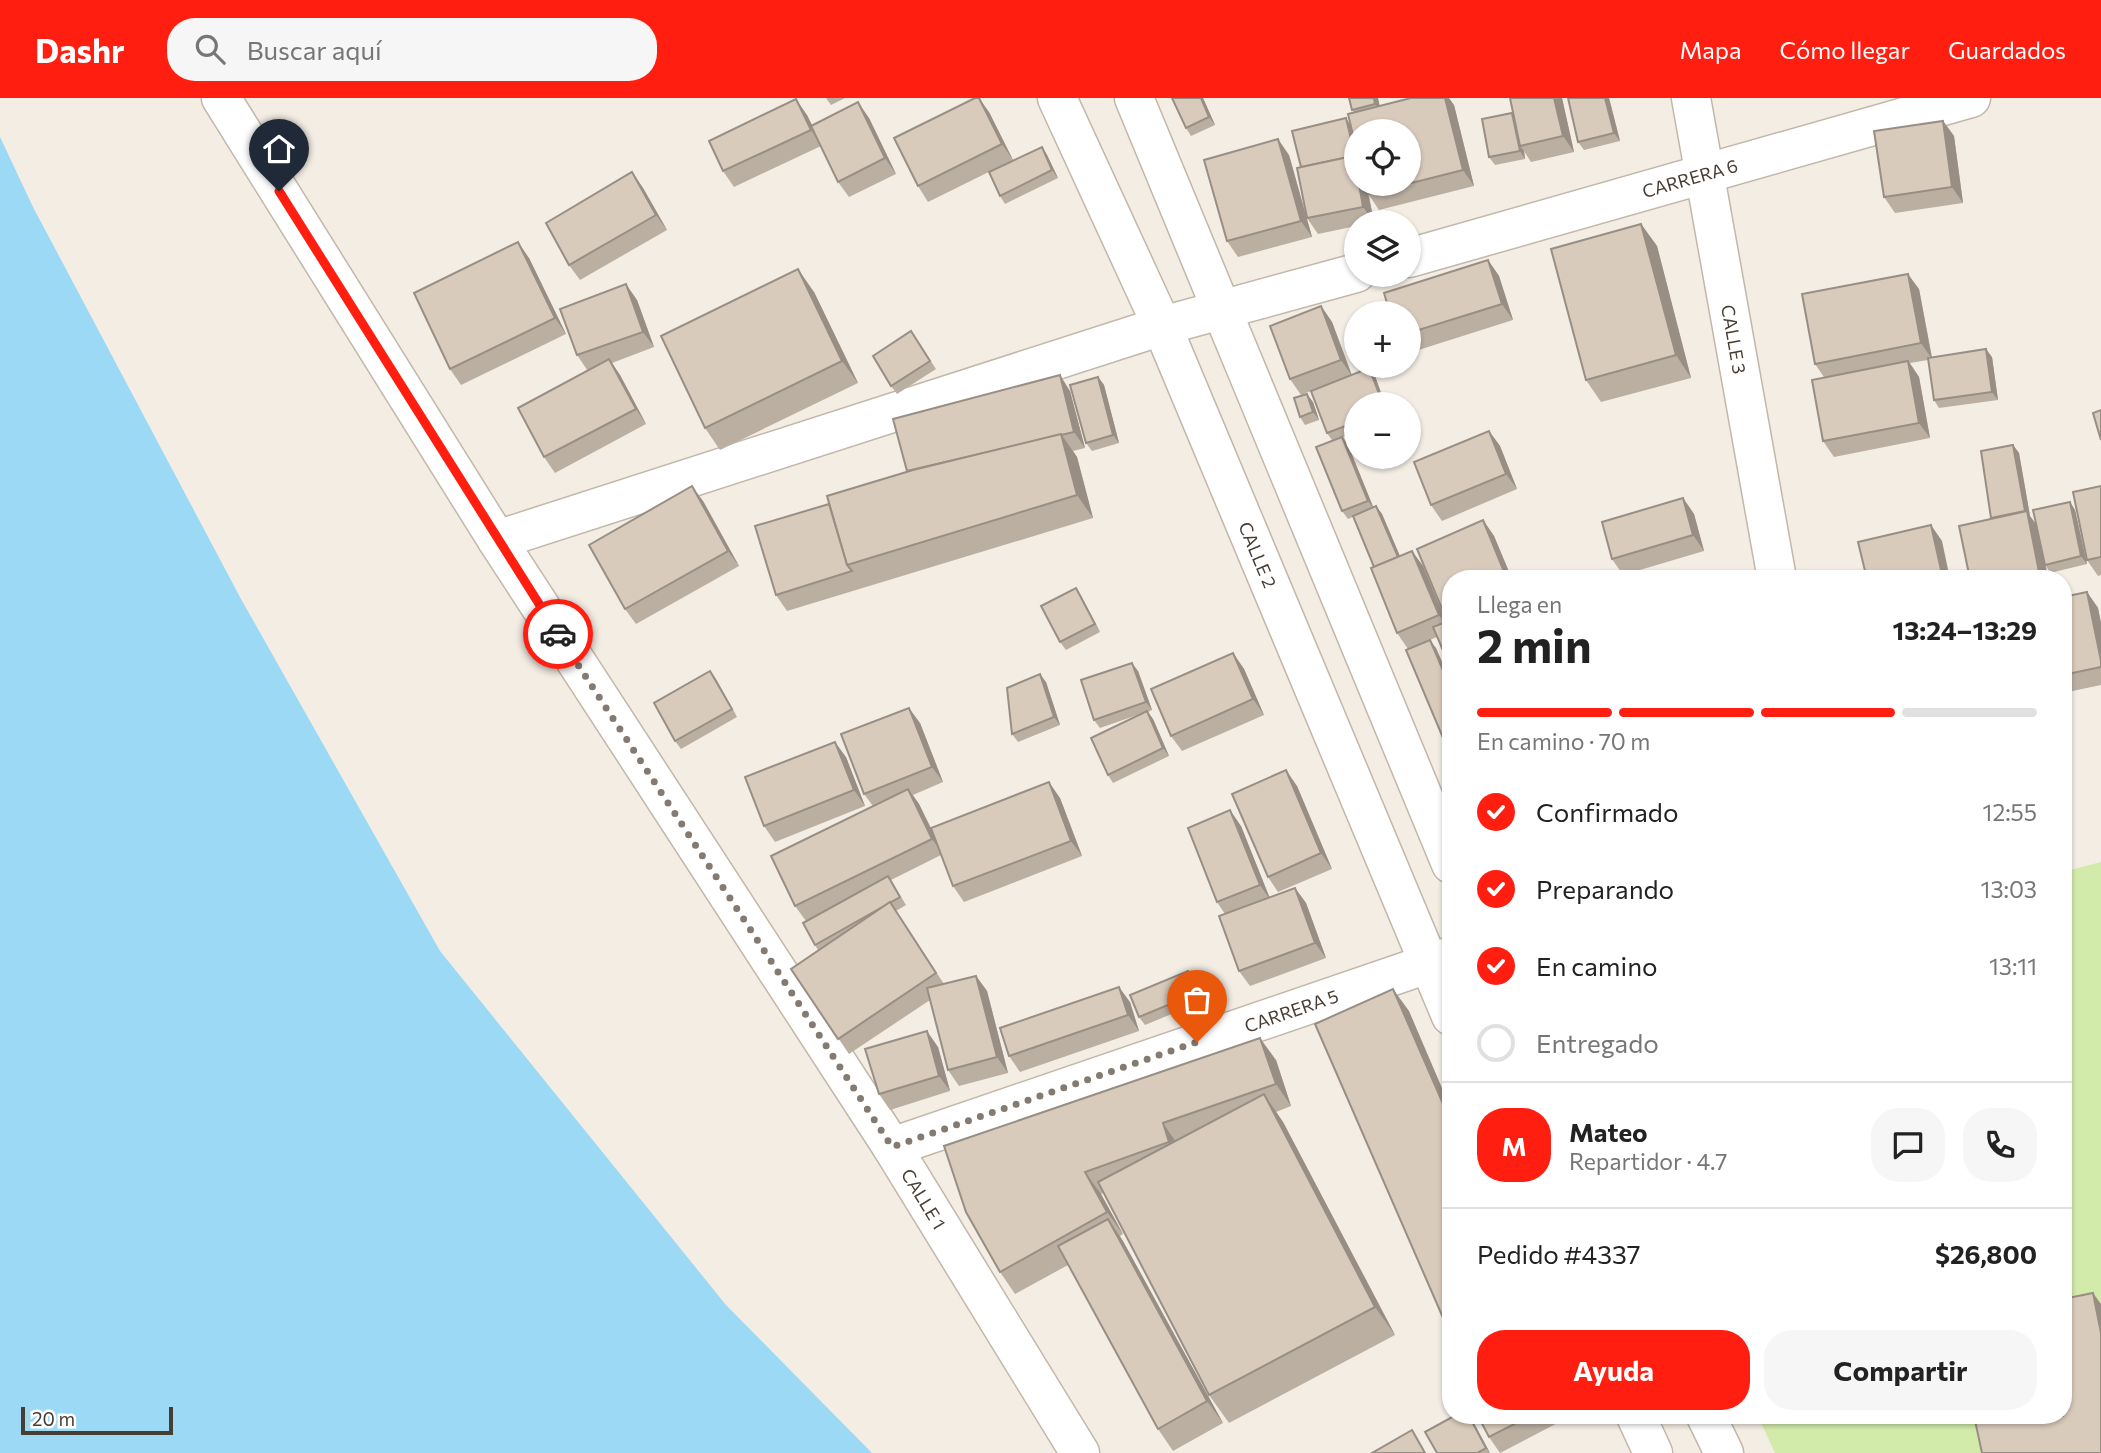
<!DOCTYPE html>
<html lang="es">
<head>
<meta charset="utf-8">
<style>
	body { margin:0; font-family:Commissioner,sans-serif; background:#f6f6f6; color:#222; height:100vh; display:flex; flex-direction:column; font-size:26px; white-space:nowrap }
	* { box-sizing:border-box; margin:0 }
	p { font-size:23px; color:#767676 }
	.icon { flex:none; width:38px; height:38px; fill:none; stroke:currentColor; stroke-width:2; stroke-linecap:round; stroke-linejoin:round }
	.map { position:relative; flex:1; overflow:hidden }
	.details { position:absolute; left:1442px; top:472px; width:630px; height:854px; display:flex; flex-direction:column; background:#fff; border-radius:28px; box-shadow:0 2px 5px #0004 }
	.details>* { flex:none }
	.controls { position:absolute; left:1344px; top:21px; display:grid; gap:14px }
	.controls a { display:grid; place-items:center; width:77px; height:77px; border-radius:50%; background:#fff; box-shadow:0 2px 5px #0004; font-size:35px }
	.scale { position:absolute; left:21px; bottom:18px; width:152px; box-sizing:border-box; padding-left:7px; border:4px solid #463d34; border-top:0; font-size:19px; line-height:24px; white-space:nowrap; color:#463d34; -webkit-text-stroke:5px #fff; paint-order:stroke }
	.pin { position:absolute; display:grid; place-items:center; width:60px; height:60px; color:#fff; margin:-72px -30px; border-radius:50% 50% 50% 0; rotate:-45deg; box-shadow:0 0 7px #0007 }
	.pin .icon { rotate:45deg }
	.courier { position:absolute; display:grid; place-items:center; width:70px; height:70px; margin:-35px; border:5px solid #ff1e10; border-radius:50%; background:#fff; color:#222; box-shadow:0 2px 9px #0007 }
	.overview em { font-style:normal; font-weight:700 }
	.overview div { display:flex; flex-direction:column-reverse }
	.overview { display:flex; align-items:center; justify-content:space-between; height:119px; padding:0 35px }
	h1 { font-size:46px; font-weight:700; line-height:52px }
	.bar { display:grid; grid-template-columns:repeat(4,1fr); gap:10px 7px; align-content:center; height:84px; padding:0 35px }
	.bar i { height:9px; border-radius:5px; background:#e0e0e0 }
	.bar .current { background:#ff1e10 }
	.bar p { grid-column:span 4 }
	.line { display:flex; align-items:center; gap:18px; padding:0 35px; border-top:2px solid #e0e0e0 }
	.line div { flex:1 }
	.round { display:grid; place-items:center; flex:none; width:74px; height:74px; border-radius:28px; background:#f6f6f6 }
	ol { padding:0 35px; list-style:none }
	li { display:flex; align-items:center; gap:21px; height:77px }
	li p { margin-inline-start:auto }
	li .icon { padding:7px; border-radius:50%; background:#ff1e10; color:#fff; stroke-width:4 }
	li:last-child { color:#767676 }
	li i { width:38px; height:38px; border:4px solid #e0e0e0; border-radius:50% }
	.primary-button { display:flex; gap:14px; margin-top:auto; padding:14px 35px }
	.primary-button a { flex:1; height:80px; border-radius:28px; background:#ff1e10; color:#fff; font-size:28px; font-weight:700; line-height:80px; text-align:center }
	.primary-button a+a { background:#f6f6f6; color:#222 }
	header { display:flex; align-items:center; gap:42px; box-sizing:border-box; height:98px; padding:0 35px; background:#ff1e10; color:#fff }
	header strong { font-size:33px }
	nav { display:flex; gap:38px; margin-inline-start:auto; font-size:24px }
	.search { width:490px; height:63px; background:#f6f6f6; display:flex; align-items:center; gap:18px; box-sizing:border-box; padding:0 24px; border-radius:28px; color:#767676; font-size:26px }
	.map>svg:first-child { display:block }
</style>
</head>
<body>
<header>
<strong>Dashr</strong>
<div class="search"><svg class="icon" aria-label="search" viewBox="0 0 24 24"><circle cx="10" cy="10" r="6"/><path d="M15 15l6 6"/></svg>Buscar aquí</div>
<nav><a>Mapa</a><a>Cómo llegar</a><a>Guardados</a></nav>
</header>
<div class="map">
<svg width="2101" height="1355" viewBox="0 0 2101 1355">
	<rect width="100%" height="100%" fill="#f3ede4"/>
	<!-- green -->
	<polygon fill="#d3ebaa" points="2101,764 2101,1355 1775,1355 1758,1318 2063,1318 2063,774"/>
	<!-- water -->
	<polygon fill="#9cd9f5" points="0,39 33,109 241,501 440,853 726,1207 872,1355 0,1355"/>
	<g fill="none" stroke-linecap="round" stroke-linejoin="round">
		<defs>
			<g id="street">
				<path id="s1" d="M221 0 497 442 892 1049 1080 1355"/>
				<path id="s2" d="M1057 0 1162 228 1451 918"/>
				<polyline points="1134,0 1451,766"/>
				<path id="s3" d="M1691 0 1777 481"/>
				<path id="s4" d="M1409 160 1971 0"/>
				<polyline points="497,442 1162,228 1356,175"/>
				<path id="s5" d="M892 1049 1451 858"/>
				<polyline points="1636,1318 1653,1355"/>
				<polyline points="1706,1318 1724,1355"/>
			</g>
		</defs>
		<!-- street casing -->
		<use href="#street" stroke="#c2b7a9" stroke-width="41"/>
		<!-- street -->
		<use href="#street" stroke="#fff" stroke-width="38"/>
	</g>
	<!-- wall -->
	<g fill="#bbafa2" fill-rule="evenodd">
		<polygon points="826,0 845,0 831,7"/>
		<polygon points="1172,0 1203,0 1215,27 1191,38 1186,30"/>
		<path d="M1378 0 1379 8 1454 7 1474 88 1379 112 1369 97 1374 124H1356V128L1318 136 1307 120 1301 69 1351 27 1354 14 1352 12ZM1356 33 1409 86H1356Z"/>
		<polygon points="1562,0 1574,54 1531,64 1524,53 1525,61 1495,67 1489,59 1512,15"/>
		<polygon points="1609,0 1620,43 1584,52 1578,44"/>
		<polygon points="989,14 1013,62 928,104 918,88"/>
		<polygon points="807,17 812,27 869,20 896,76 849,99 838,84 821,48 734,89 723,73"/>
		<polygon points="1943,23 1954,38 1963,105 1895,115 1884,99"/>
		<polygon points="1042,49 1047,57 1058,80 1005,106 1000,98"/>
		<polygon points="1289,57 1312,139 1238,159 1227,143"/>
		<polygon points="632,74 643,90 667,132 580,182 569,167"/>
		<polygon points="1641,126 1657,148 1691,280 1601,304 1586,282"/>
		<polygon points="529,160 566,236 461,287 450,271"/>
		<polygon points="1488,162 1499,178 1513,222 1409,255 1409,215"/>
		<polygon points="1919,191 1932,259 1992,259 1998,302 1939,310 1934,302 1928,262 1910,265 1919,279 1930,340 1834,359 1823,343 1824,279 1815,266"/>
		<polygon points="814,194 858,285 720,352 705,330"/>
		<polygon points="637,202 654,249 612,265 620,277 646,326 555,375 544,359 588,273 577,257"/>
		<polygon points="1321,208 1332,224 1352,277 1369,270 1375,278 1385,306 1356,306 1356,334 1343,339 1348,347 1373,409 1376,408 1382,416 1400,458 1412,453 1423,468 1446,523 1450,522 1442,511 1417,451 1483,422 1494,438 1512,481 1451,481 1451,571 1437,539 1408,551 1397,535 1371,470 1374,469 1353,419 1348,421 1342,413 1316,349 1332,342 1327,335 1311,293 1301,297 1290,281 1270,228"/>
		<polygon points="911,233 936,271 897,296 891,288"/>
		<polygon points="1098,279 1104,287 1119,345 1092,353 1086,345"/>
		<polygon points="1070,293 1085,350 1073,353 1077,359 1093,420 787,513 776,497 829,406 907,373"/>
		<polygon points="1313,304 1319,322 1305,327 1300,319"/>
		<polygon points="1489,333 1500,348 1517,391 1442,423 1431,407"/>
		<polygon points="2013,347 2019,355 2030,418 2036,427 2070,404 2075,412 2087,466 2050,475 2046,468 2048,481 1970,481 1992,421 1991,420"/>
		<polygon points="2101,388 2101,477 2098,478 2087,462"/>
		<polygon points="1683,400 1694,416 1704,453 1623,477 1612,461"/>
		<polygon points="703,403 739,468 636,526 625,511"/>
		<polygon points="1076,490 1081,498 1100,534 1066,552 1060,544"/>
		<polygon points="2087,494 2098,510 2101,525 2101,587 2063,595 2063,499"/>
		<polygon points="1436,550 1451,585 1451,654 1446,647"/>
		<polygon points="1233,555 1244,571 1264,617 1182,653 1171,638"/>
		<polygon points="710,573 737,619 681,651 675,643"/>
		<polygon points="1138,573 1152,612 1148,614 1153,621 1169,658 1113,685 1108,677 1143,615 1100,630 1094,622"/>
		<polygon points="1046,584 1060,627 1018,644 1012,636"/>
		<polygon points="920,625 943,684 913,697 919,706 932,732 1060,700 1082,758 964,804 953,788 941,757 891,782 906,807 896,813 944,886 976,878 987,893 1008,975 959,988 948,972 930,902 849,956 791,871 818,852 815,847 806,823 795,808 873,708 864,696"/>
		<polygon points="846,659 865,708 775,744 764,728"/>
		<polygon points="1297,688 1332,771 1278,794 1268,779"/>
		<polygon points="1241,728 1269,799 1295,790 1306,805 1326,860 1250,888 1239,873 1225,816 1217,804"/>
		<polygon points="1188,873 1194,881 1203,903 1145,927 1139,919"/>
		<polygon points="1130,904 1139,933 1020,974 1009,958"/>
		<polygon points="938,949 950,993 890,1012 879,996"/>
		<polygon points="1276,962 1291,1008 1276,1014 1283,1024 1395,1237 1229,1325 1209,1297 1104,1095 1101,1096 1123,1136 1120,1138 1223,1325 1173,1353 1158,1331 1068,1167 1015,1196 1000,1174 966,1114"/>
		<polygon points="1454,1318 1470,1318 1490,1355 1437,1355"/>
		<polygon points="1478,1318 1566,1318 1567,1320 1500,1355 1489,1339"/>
	</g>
	<!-- shaded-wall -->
	<g fill="#988e84">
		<polygon points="979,0 989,14 1013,62 1002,46"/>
		<polygon points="1201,0 1203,0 1215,27 1209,19"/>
		<polygon points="1374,0 1378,0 1381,14 1375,6"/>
		<polygon points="1445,0 1449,0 1454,7 1474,88 1463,72"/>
		<polygon points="1554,0 1562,0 1574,54 1563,38"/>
		<polygon points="1605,0 1609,0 1620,43 1614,35"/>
		<polygon points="796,1 807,17 822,48 811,32"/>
		<polygon points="858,4 869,20 896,76 885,60"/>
		<polygon points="1512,15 1520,48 1524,53 1525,61 1520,53"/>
		<polygon points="1346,20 1351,28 1356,48 1356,60"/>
		<polygon points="1943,23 1954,38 1963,105 1952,89"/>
		<polygon points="1278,41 1289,57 1312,139 1301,123"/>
		<polygon points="1042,49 1047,57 1058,80 1052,72"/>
		<polygon points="632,74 643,90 667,132 656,117"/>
		<polygon points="1359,86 1366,86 1374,124 1363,109"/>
		<polygon points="1641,126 1657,148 1691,280 1676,257"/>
		<polygon points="518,144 529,160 566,236 555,220"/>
		<polygon points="1488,162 1499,178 1513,222 1502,206"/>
		<polygon points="798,171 814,194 858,285 842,263"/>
		<polygon points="1908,176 1919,191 1932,261 1921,245"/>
		<polygon points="626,186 637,202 654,249 643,234"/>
		<polygon points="1321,208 1332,224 1352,278 1341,262"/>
		<polygon points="1986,251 1992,259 1998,302 1992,294"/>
		<polygon points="609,261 620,277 646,326 636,311"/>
		<polygon points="1908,263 1919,279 1930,340 1919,325"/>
		<polygon points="1369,270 1375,278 1385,306 1383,306"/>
		<polygon points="1060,277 1070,293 1085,350 1074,334"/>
		<polygon points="1098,279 1104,287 1119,345 1113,337"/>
		<polygon points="1307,296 1313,304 1319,322 1313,314"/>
		<polygon points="1489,333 1500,348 1517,391 1506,376"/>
		<polygon points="1061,336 1077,359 1093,420 1077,397"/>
		<polygon points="1342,339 1348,347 1374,411 1368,403"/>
		<polygon points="2013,347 2019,355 2030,418 2038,429 2048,481 2044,481 2039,474 2025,413"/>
		<polygon points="692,388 703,403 739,468 728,453"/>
		<polygon points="1683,400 1694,416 1704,453 1693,437"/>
		<polygon points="2070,404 2075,412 2087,466 2081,458"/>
		<polygon points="1376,408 1382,416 1404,468 1398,460"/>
		<polygon points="1483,422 1494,438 1512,481 1507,481"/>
		<polygon points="1931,427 1942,443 1950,481 1943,481"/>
		<polygon points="1412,453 1423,468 1450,533 1439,517"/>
		<polygon points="1076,490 1081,498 1100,534 1095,526"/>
		<polygon points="2087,494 2098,510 2101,525 2101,563"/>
		<polygon points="1430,542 1436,550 1451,585 1451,591"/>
		<polygon points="1233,555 1244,571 1264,617 1253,601"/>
		<polygon points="1132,565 1138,573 1152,612 1146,604"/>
		<polygon points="710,573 716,581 737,619 732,611"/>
		<polygon points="1040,576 1046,584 1060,627 1054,619"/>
		<polygon points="909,610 920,625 943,684 932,669"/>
		<polygon points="1147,613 1153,621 1169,658 1163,650"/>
		<polygon points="835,644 846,659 865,708 854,692"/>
		<polygon points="1286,672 1297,688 1332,771 1321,755"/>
		<polygon points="1049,684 1060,700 1082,758 1071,743"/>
		<polygon points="908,691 919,706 943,756 932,741"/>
		<polygon points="1230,712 1241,728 1271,803 1260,787"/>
		<polygon points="1295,790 1306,805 1326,860 1315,845"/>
		<polygon points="1188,873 1194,881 1203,903 1197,895"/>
		<polygon points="976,878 987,893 1008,975 997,959"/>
		<polygon points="1119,889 1130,904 1139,933 1128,917"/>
		<polygon points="1393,891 1409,913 1451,1011 1451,1024"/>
		<polygon points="927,933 938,949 950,993 939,978"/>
		<polygon points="1260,940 1276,962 1291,1008 1276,986"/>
		<polygon points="1264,996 1283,1024 1395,1237 1375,1209"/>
		<polygon points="1163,1025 1178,1047 1185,1067 1169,1044"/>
		<polygon points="1085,1074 1101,1096 1123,1136 1107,1114"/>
		<polygon points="1108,1121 1123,1143 1223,1325 1207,1303"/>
		<polygon points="2093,1195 2101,1206 2101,1235"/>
		<polygon points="1469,1318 1470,1318 1490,1355 1486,1350"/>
	</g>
	<!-- building -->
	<g fill="#d9cbbc" stroke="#988e84" stroke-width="2">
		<polygon points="975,0 979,0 1002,46 918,88 894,40"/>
		<polygon points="1172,0 1201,0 1209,19 1186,30"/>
		<polygon points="1349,0 1374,0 1375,6 1352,12"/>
		<polygon points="1411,0 1445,0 1463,72 1368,96 1365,86 1409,86 1409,33 1356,33 1356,50 1348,16"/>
		<polygon points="1510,0 1554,0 1563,38 1520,48"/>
		<polygon points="1568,0 1605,0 1614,35 1578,44"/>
		<polygon points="796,1 811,32 723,73 709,43"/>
		<polygon points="858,4 885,60 838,84 811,28"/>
		<polygon points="1512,15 1520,53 1489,59 1482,21"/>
		<polygon points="1346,20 1355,58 1353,59 1353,58 1301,69 1292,33"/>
		<polygon points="1943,23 1952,89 1884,99 1874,33"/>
		<polygon points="1278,41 1301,123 1227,143 1204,62"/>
		<polygon points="1042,49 1052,72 1000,98 989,74"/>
		<polygon points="1353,58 1356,74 1356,86 1359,86 1363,109 1307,120 1297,70"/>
		<polygon points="632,74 656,117 569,167 546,125"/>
		<polygon points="1641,126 1676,257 1586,282 1551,151"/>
		<polygon points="518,144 555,220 450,271 414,195"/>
		<polygon points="1488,162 1502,206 1409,235 1409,215 1390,215 1384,195"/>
		<polygon points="798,171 842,263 705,330 661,238"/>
		<polygon points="1908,176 1921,245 1815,266 1802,196"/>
		<polygon points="626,186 643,234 577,257 560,211"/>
		<polygon points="1321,208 1341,262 1290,281 1270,228"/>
		<polygon points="911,233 930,263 891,288 873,258"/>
		<polygon points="1986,251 1992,294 1934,302 1928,260"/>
		<polygon points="609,261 636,311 544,359 518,310"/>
		<polygon points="1908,263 1919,325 1823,343 1812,282"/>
		<polygon points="1369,270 1383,306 1356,306 1356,324 1327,335 1311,293"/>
		<polygon points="1060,277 1074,334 907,373 893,321"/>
		<polygon points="1098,279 1113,337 1086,345 1070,287"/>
		<polygon points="1307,296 1313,314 1300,319 1294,300"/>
		<polygon points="2101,312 2101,342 2093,315"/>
		<polygon points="1489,333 1506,376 1431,407 1414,364"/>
		<polygon points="1061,336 1077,397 847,467 827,398 913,372"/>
		<polygon points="1342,339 1368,403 1342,413 1316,349"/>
		<polygon points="2013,347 2025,413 1991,420 1981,353"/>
		<polygon points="692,388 728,453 625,511 589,447"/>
		<polygon points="2101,388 2101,459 2087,462 2073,394"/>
		<polygon points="1683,400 1693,437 1612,461 1602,424"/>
		<polygon points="2070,404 2081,458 2045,467 2033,412"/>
		<polygon points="829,406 847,467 852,473 776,497 755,428"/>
		<polygon points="1376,408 1398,459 1374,469 1353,418"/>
		<polygon points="2027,413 2039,474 2004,481 1970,481 1959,428"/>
		<polygon points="1483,422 1507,481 1451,481 1451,508 1442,511 1417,451"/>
		<polygon points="1931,427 1943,481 1867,481 1858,444"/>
		<polygon points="1412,453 1439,517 1397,535 1371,470"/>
		<polygon points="1076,490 1095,526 1060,544 1041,508"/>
		<polygon points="2087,494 2101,563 2101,569 2063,577 2063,499"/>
		<polygon points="1451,522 1451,571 1433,529"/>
		<polygon points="1430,542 1451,591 1451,645 1446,647 1406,552"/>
		<polygon points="1233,555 1253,601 1171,638 1151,591"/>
		<polygon points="1132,565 1146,604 1094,622 1081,582"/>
		<polygon points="710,573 732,611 675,643 654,605"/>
		<polygon points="1040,576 1054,619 1012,636 1007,590"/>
		<polygon points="909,610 932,669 864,696 841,636"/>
		<polygon points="1147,613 1163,650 1108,677 1091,640"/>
		<polygon points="835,644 854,692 764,728 745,679"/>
		<polygon points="1286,672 1321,755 1268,779 1232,696"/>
		<polygon points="1049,684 1071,743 953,788 931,730"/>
		<polygon points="908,691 932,741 795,808 771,758"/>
		<polygon points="1230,712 1260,787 1217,804 1188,730"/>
		<polygon points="888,778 900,799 815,847 803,825"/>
		<polygon points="1295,790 1315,845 1239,873 1219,818"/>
		<polygon points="890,804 936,875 838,941 791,871"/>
		<polygon points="1188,873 1197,895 1139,919 1130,897"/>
		<polygon points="976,878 997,959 948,972 927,890"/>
		<polygon points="1119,889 1128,917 1009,958 1000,930"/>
		<polygon points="1393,891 1451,1024 1451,1238 1315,926"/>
		<polygon points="927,933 939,978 879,996 865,951"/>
		<polygon points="1260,940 1276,986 1163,1025 1169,1044 1085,1074 1107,1114 1000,1174 966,1114 944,1048"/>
		<polygon points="1264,996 1375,1209 1209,1297 1098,1084"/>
		<polygon points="1108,1121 1207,1303 1158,1331 1058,1148"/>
		<polygon points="2093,1195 2101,1235 2101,1355 1982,1355 1974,1318 2063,1318 2063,1201"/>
		<polygon points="1454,1318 1469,1318 1486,1350 1477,1355 1437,1355 1425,1334"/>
		<polygon points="1478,1318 1530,1318 1489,1339"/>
		<polygon points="1412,1332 1425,1355 1372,1355"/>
	</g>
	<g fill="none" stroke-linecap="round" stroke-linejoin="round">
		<!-- done -->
		<polyline stroke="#837b72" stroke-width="7" stroke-dasharray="0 12.6" points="558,536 892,1049 1197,944"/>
		<!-- route -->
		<polyline stroke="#ff1e10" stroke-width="9" points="279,93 558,536"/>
	</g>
	<g text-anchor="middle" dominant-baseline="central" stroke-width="5" stroke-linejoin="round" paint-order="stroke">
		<!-- street labels -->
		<g font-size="18" fill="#463d34" stroke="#fff">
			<text stroke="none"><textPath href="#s4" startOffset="292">CARRERA 6</textPath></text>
			<text stroke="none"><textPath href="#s3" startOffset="245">CALLE 3</textPath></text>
			<text stroke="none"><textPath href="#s2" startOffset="499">CALLE 2</textPath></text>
			<text stroke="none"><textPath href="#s5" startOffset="422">CARRERA 5</textPath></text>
			<text stroke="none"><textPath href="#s1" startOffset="1306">CALLE 1</textPath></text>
		</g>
	</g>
</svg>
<div class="controls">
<a><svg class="icon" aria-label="locate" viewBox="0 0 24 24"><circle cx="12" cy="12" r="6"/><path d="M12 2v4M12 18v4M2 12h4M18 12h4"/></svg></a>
<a><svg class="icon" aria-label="layers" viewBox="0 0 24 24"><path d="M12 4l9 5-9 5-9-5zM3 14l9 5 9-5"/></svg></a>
<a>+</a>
<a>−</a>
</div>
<div class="scale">20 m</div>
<div class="pin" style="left:1197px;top:944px;background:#ea580c"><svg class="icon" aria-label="bag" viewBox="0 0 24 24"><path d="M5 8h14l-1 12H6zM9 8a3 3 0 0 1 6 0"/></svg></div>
<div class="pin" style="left:279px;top:93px;background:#1f2937"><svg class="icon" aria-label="home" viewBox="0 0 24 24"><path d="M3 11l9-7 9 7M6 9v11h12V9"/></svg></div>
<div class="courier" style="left:558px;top:536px"><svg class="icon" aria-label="car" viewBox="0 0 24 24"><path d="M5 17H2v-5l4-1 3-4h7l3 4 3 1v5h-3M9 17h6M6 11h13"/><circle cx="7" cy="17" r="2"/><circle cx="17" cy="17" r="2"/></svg></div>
<section class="details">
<div class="overview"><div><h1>2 min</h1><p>Llega en</p></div><em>13:24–13:29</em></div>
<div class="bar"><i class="current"></i><i class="current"></i><i class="current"></i><i></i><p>En camino · 70 m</p></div>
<ol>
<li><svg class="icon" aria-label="check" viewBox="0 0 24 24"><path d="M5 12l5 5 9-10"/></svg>Confirmado<p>12:55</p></li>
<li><svg class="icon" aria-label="check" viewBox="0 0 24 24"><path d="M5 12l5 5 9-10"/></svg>Preparando<p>13:03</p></li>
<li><svg class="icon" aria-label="check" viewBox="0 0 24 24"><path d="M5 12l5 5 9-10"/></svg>En camino<p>13:11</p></li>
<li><i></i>Entregado</li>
</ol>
<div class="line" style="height:126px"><b class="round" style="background:#ff1e10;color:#fff">M</b><div><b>Mateo</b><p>Repartidor · 4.7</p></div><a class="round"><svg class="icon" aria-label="chat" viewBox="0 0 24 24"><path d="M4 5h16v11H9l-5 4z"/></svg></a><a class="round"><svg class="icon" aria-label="phone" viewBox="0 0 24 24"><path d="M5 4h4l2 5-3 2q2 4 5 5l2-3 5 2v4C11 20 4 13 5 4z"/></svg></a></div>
<div class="line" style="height:91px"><div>Pedido #4337</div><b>$26,800</b></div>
<div class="primary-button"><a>Ayuda</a><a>Compartir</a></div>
</section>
</div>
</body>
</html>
